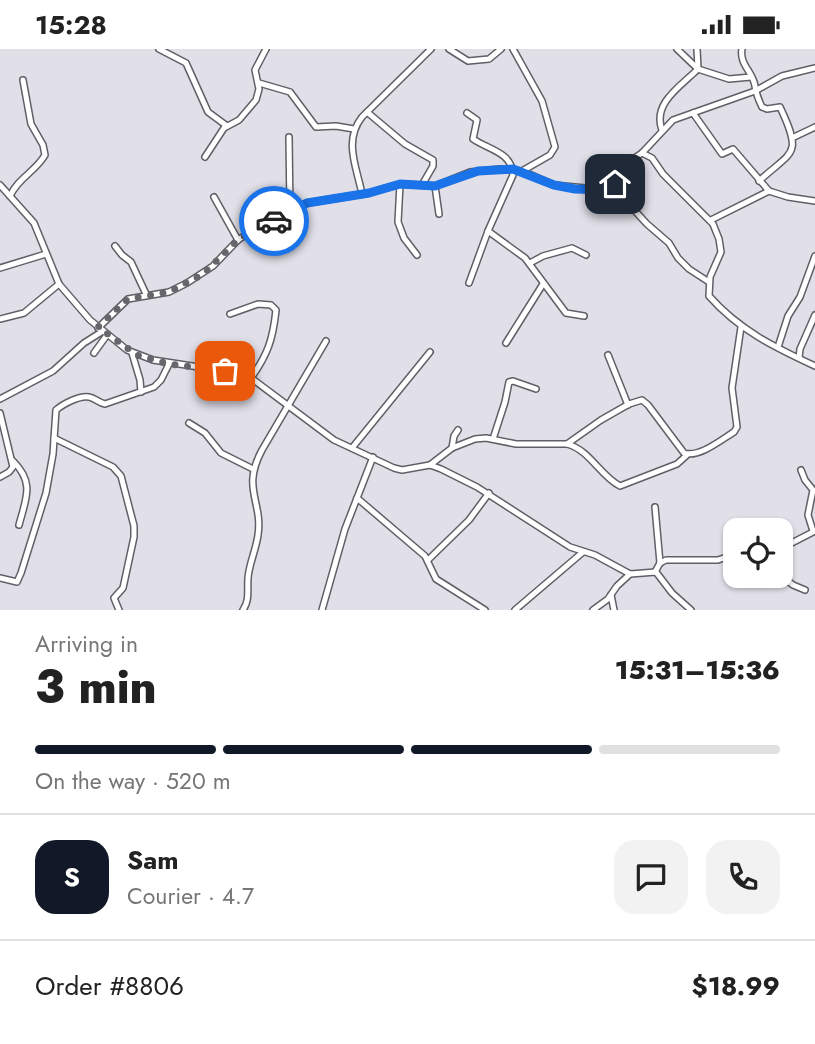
<!DOCTYPE html>
<html lang="en">
<head>
<meta charset="utf-8">
<style>
	body { margin:0; font-family:Jost,sans-serif; background:#f2f2f2; color:#222; height:100vh; display:flex; flex-direction:column; font-size:26px; white-space:nowrap }
	* { box-sizing:border-box; margin:0 }
	p { font-size:23px; color:#767676 }
	.icon { flex:none; width:38px; height:38px; fill:none; stroke:currentColor; stroke-width:2; stroke-linecap:round; stroke-linejoin:round }
	.map { position:relative; height:561px; overflow:hidden }
	.drawer { display:flex; flex-direction:column; background:#fff; flex:1 }
	.drawer>* { flex:none }
	.controls { position:absolute; left:723px; top:469px; display:grid; gap:14px }
	.controls a { display:grid; place-items:center; width:70px; height:70px; border-radius:14px; background:#fff; box-shadow:0 2px 5px #0004; font-size:35px }
	.pin { position:absolute; display:grid; place-items:center; width:60px; height:60px; color:#fff; margin:-30px; border-radius:14px; box-shadow:0 4px 10px #0006 }
	.courier { position:absolute; display:grid; place-items:center; width:70px; height:70px; margin:-35px; border:5px solid #1a73e8; border-radius:50%; background:#fff; color:#222; box-shadow:0 2px 9px #0007 }
	.overview em { font-style:normal; font-weight:800 }
	.overview div { display:flex; flex-direction:column-reverse }
	.overview { display:flex; align-items:center; justify-content:space-between; height:119px; padding:0 35px }
	h1 { font-size:46px; font-weight:800; line-height:52px }
	.bar { display:grid; grid-template-columns:repeat(4,1fr); gap:10px 7px; align-content:center; height:84px; padding:0 35px }
	.bar i { height:9px; border-radius:5px; background:#e0e0e0 }
	.bar .active { background:#111827 }
	.bar p { grid-column:span 4 }
	.line { display:flex; align-items:center; gap:18px; padding:0 35px; border-top:2px solid #e0e0e0 }
	.line div { flex:1 }
	.round { display:grid; place-items:center; flex:none; width:74px; height:74px; border-radius:21px; background:#f2f2f2 }
	.status { display:flex; justify-content:space-between; align-items:center; height:49px; padding:0 35px; background:#fff; direction:ltr }
	.status svg { height:19px; fill:currentColor }
	.map>svg:first-child { display:block }
</style>
</head>
<body>
<div class="status"><b>15:28</b><svg viewBox="0 0 49 12"><path d="M0 12V9h3v3zM5 12V6h3v6zM10 12V3h3v9zM15 12V0h3v12zM26 1h20v11H26zM47 4h2v5h-2z"/></svg></div>
<div class="map">
<svg width="815" height="561" viewBox="0 0 815 561">
	<rect width="100%" height="100%" fill="#e1e0e9"/>
	<g fill="none" stroke-linecap="round" stroke-linejoin="round">
		<defs>
			<g id="street">
				<polyline points="159,0 186,14 208,63 227,77"/>
				<polyline points="449,0 468,12 489,10 501,0"/>
				<polyline points="513,0 542,52 555,98 550,106 522,122"/>
				<polyline points="677,0 698,20 729,30 751,28"/>
				<path d="M742 0C739 15 753 23 755 37 756 44 758 50 762 58L767 60 780 58C803 107 793 101 759 132"/>
				<polyline points="259,34 290,43 316,78 336,77 354,80"/>
				<polyline points="367,63 405,95 433,111 433,117 422,136"/>
				<path d="M467 64 477 71 473 90C489 101 512 103 513 126L488 182 525 209 566 264 584 267"/>
				<polyline points="693,64 722,105 733,100 769,142 788,148 815,152"/>
				<path d="M662 81C652 54 681 37 698 20L697 0"/>
				<polyline points="289,88 290,163"/>
				<polyline points="792,89 815,78"/>
				<path d="M642 104 652 109 663 125 713 175 719 190 721 203 710 228 709 247C739 281 774 298 815 317"/>
				<polyline points="205,108 224,79 239,71 256,51 259,40 255,21 266,0"/>
				<polyline points="400,135 398,173 404,189 417,206"/>
				<polyline points="0,136 34,174 59,235 90,271 127,301 153,311 225,322 251,329 334,391 394,419 402,421 430,416 441,420 477,438 570,498 595,506 630,525 656,523 672,544 691,561"/>
				<polyline points="435,137 439,165"/>
				<polyline points="613,138 647,175 669,194 678,209 689,220 709,233"/>
				<path d="M362 145C357 119 343 92 362 68L431 0"/>
				<path d="M10 147C18 129 36 122 45 106L43 96 31 75 23 31"/>
				<polyline points="214,148 238,191"/>
				<polyline points="711,171 769,142"/>
				<polyline points="115,197 122,206 131,213 146,245"/>
				<polyline points="530,214 543,207 572,199 586,206"/>
				<polyline points="0,219 46,205"/>
				<polyline points="469,234 488,182"/>
				<path d="M230 265 258 255 271 256 276 261C273 290 268 305 251 329"/>
				<polyline points="0,270 24,264 59,235"/>
				<polyline points="98,279 128,250 169,243 187,234 213,217 238,191 254,180 307,154 369,144 400,135 435,137 470,123 500,120 522,122 554,136 606,141 613,138 630,112 642,104 673,71 755,42 782,27 815,19"/>
				<polyline points="506,294 543,235"/>
				<polyline points="778,298 788,267 800,248 815,207"/>
				<polyline points="94,304 107,286"/>
				<polyline points="132,304 140,331 141,343"/>
				<polyline points="608,306 628,356"/>
				<polyline points="799,309 800,300 815,266"/>
				<polyline points="0,350 53,322 84,294 103,282"/>
				<polyline points="0,364 13,418 9,423 0,428"/>
				<polyline points="189,374 205,384 221,404 253,420"/>
				<polyline points="54,389 113,418 121,427 134,477 134,488 123,539 114,549 119,561"/>
				<polyline points="493,390 505,353 509,333 513,332 536,340"/>
				<path d="M567 395C590 401 600 427 620 437L677 415 687 406"/>
				<polyline points="352,399 430,303"/>
				<polyline points="452,399 454,387 458,381"/>
				<path d="M13 412C35 434 26 449 19 476"/>
				<path d="M430 416 452 399 475 390 486 389 516 395H567L601 371 629 355 642 351 648 356 684 404C699 409 721 391 734 383L737 378 732 339 741 278"/>
				<polyline points="801,421 805,431 813,441 808,466 813,482"/>
				<polyline points="357,449 425,507 436,530 485,561"/>
				<polyline points="655,458 660,514"/>
				<polyline points="780,500 815,482"/>
				<polyline points="428,511 469,471 489,444"/>
				<polyline points="655,523 660,514 666,511 718,511 735,505"/>
				<polyline points="780,526 793,536 805,541"/>
				<path d="M0 529 17 533 21 524 46 444 53 405 56 361C63 355 80 346 89 348 95 349 99 354 105 355L154 338 161 331 169 315"/>
				<polyline points="611,546 614,561"/>
				<path d="M243 561C250 551 247 541 248 529 249 515 256 501 258 486 263 452 241 440 262 401L326 292"/>
				<polyline points="322,561 345,480 373,408"/>
				<polyline points="515,561 583,503"/>
				<polyline points="593,561 608,550 617,537 630,525"/>
			</g>
		</defs>
		<!-- street casing -->
		<use href="#street" stroke="#605f66" stroke-width="8"/>
		<!-- street -->
		<use href="#street" stroke="#fff" stroke-width="5"/>
	</g>
	<g fill="none" stroke-linecap="round" stroke-linejoin="round">
		<!-- done -->
		<polyline stroke="#67666c" stroke-width="7" stroke-dasharray="0 12.6" points="225,322 169,315 137,306 98,278 128,250 169,243 203,225 238,191 254,180 274,172"/>
		<!-- route -->
		<polyline stroke="#1a73e8" stroke-width="9" points="274,172 307,154 369,144 400,135 435,137 478,122 513,120 554,136 575,140 606,141 615,135"/>
	</g>
</svg>
<div class="controls">
<a><svg class="icon" aria-label="locate" viewBox="0 0 24 24"><circle cx="12" cy="12" r="6"/><path d="M12 2v4M12 18v4M2 12h4M18 12h4"/></svg></a>
</div>
<div class="pin" style="left:225px;top:322px;background:#ea580c"><svg class="icon" aria-label="bag" viewBox="0 0 24 24"><path d="M5 8h14l-1 12H6zM9 8a3 3 0 0 1 6 0"/></svg></div>
<div class="pin" style="left:615px;top:135px;background:#1f2937"><svg class="icon" aria-label="home" viewBox="0 0 24 24"><path d="M3 11l9-7 9 7M6 9v11h12V9"/></svg></div>
<div class="courier" style="left:274px;top:172px"><svg class="icon" aria-label="car" viewBox="0 0 24 24"><path d="M5 17H2v-5l4-1 3-4h7l3 4 3 1v5h-3M9 17h6M6 11h13"/><circle cx="7" cy="17" r="2"/><circle cx="17" cy="17" r="2"/></svg></div>
</div>
<section class="drawer">
<div class="overview"><div><h1>3 min</h1><p>Arriving in</p></div><em>15:31–15:36</em></div>
<div class="bar"><i class="active"></i><i class="active"></i><i class="active"></i><i></i><p>On the way · 520 m</p></div>
<div class="line" style="height:126px"><b class="round" style="background:#111827;color:#fff">S</b><div><b>Sam</b><p>Courier · 4.7</p></div><a class="round"><svg class="icon" aria-label="chat" viewBox="0 0 24 24"><path d="M4 5h16v11H9l-5 4z"/></svg></a><a class="round"><svg class="icon" aria-label="phone" viewBox="0 0 24 24"><path d="M5 4h4l2 5-3 2q2 4 5 5l2-3 5 2v4C11 20 4 13 5 4z"/></svg></a></div>
<div class="line" style="height:91px"><div>Order #8806</div><b>$18.99</b></div>
</section>
</body>
</html>
